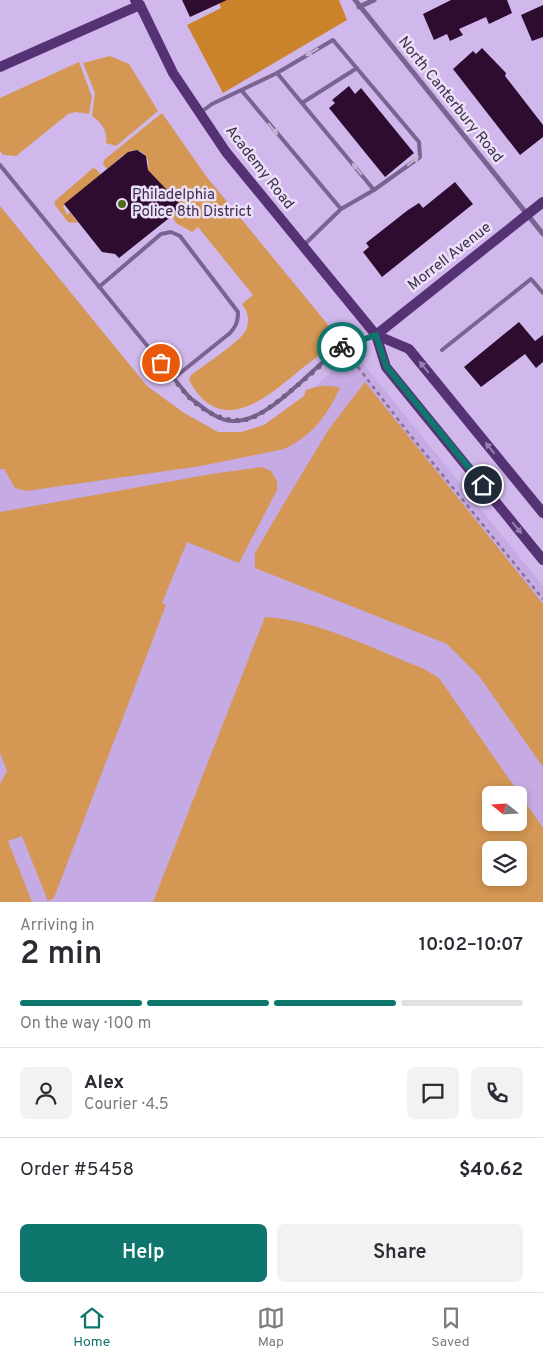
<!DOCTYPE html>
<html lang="en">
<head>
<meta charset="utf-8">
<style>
	body { margin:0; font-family:Overpass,sans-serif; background:#f2f2f3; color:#2b2b33; height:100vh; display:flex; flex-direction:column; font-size:19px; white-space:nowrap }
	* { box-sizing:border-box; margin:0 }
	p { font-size:16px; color:#7c7c81 }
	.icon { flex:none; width:28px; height:28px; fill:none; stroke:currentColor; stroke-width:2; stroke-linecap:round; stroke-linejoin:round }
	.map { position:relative; height:902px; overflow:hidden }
	.panel { display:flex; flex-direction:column; background:#fff; flex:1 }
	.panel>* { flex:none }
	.needle { width:32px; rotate:288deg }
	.controls { position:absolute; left:482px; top:786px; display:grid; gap:10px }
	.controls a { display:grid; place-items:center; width:45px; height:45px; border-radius:8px; background:#fff; box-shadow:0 2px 8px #0003; font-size:25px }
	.pin { position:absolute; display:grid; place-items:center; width:42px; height:42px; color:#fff; margin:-21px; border:2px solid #fff; border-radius:50%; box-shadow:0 1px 5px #0007 }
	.courier { position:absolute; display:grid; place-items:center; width:50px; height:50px; margin:-25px; border:4px solid #0f766e; border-radius:50%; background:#fff; color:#222; box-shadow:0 1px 6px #0007 }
	.summary em { font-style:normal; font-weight:600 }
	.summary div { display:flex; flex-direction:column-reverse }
	.summary { display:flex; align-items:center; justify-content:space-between; height:85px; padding:0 20px }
	h1 { font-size:32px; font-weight:600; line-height:38px }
	.bar { display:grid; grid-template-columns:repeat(4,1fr); gap:8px 5px; align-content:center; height:60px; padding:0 20px }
	.bar i { height:6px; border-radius:4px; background:#e1e1e2 }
	.bar .current { background:#0f766e }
	.bar p { grid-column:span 4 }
	.line { display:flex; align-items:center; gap:12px; padding:0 20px; border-top:1px solid #e1e1e2 }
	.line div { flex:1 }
	.round { display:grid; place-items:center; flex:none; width:52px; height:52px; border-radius:8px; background:#f2f2f3 }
	.cta { display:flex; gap:10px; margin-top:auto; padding:10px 20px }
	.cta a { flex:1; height:58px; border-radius:8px; background:#0f766e; color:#fff; font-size:20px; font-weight:600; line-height:58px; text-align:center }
	.cta a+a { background:#f2f2f3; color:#2b2b33 }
	.tab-bar { display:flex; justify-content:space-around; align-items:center; height:70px; border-top:1px solid #e1e1e2; background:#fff; font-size:14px; color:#7c7c81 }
	.tab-bar a { display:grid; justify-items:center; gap:2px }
	.tab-bar .current { color:#0f766e }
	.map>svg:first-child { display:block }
</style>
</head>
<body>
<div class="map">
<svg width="543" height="902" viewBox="0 0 543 902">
	<rect width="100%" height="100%" fill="#d1b8ec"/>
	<!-- built -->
	<path fill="#c6aae4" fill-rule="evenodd" d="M0 206 147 386 184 413 218 432H241L264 425 304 396 354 352 543 586V902H0ZM491 795H519V822H491ZM491 850H519V878H491Z"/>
	<!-- green -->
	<g fill="#d49754" fill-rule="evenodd">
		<path d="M110 56 129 64 158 111 116 146 106 143C108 131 102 123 92 116L95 93 83 63Z"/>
		<polygon points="79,62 92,97 89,114 76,112 68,114 16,156 3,155 0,151 0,98"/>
		<path d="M162 113 206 176 338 337C329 350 312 360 300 370 266 398 221 439 189 380L191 375C203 366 241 341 246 330 250 320 248 312 242 304L253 295 198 227 192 232 176 223 172 216 182 207 148 170C149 164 149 159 144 154 132 142 117 162 107 169L103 164 104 160Z"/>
		<polygon points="93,168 96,169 101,175 63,206 67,215 70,212 78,223 68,222 55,205 55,201"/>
		<path d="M0 206 147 386 184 413 218 432H241L264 425 304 396 306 390C318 386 327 384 340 388 326 417 313 435 284 449L201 466 26 491 15 488 4 469H0Z"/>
		<polygon points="365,382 543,604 543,767 479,676 447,644 255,568 255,553 283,505 329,429"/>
		<polygon points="262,467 271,471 277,481 277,490 239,563 187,542 162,603 166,605 54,898 48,901 22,836 8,841 32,902 0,902 0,784 7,771 0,753 0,512 212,474"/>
		<path d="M265 617C314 619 377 650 424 669L439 678 543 828V902H153ZM491 795H519V822H491ZM491 850H519V878H491Z"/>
	</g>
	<!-- forest -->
	<polygon fill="#ca832b" points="218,0 339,0 347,20 223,93 187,25 221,8"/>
	<!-- building -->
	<g fill="#2e0c2f">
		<polygon points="182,0 227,0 190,17"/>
		<polygon points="451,0 507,0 512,13 489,24 486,17 459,29 463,35 450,41 447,34 434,40 423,14"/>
		<polygon points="543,5 543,37 532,41 521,15"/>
		<polygon points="482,48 506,73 505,76 543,125 543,137 520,155 453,69 473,51 476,54"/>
		<polygon points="349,86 355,94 361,88 414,153 385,177 329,108 335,103 332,100"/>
		<polygon points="137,150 146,156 148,170 183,207 119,258 115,254 102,252 64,204 128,152"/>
		<polygon points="455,182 473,204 382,277 363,252 369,247 366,243 408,210 419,203 423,208"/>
		<polygon points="519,322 535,341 543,335 543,362 536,368 525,354 481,387 464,367"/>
	</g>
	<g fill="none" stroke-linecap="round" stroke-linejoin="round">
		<!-- path -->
		<polyline stroke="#847397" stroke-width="2.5" stroke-dasharray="4 4" stroke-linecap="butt" points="348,354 407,431 543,599"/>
		<!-- lane -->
		<g stroke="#796390" stroke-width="4">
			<polyline points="277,73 333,40 419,142 420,157 374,190"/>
			<polyline points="242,91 341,209"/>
			<polyline points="302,103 357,68"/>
			<polyline points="201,112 212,104 277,73 374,190 341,209 304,245"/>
			<path d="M0 165 189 397C201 406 216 420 232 421 270 423 311 367 342 347 351 342 364 339 374 336"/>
			<path d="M99 287 161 234 171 232 180 236 238 312C238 322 236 326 230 333L174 378"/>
			<polyline points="442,350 531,279 543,293"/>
		</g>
		<!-- street -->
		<g stroke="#796390" stroke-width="5">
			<polyline points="355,0 543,234"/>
			<polyline points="359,7 374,0"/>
		</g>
		<!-- secondary -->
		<g stroke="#553274" stroke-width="10">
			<polyline points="135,0 140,5 173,73 226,152 376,335 386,367 543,560"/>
			<polyline points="0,67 140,5"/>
			<polyline points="376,335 409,349 543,513"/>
			<polyline points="376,335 543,202"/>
		</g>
	</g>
	<!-- one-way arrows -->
	<defs><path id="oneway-solid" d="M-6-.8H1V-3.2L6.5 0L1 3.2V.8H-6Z" transform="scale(1.25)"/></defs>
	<g fill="#c4b4d5">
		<use href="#oneway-solid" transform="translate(312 52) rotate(149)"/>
		<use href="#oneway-solid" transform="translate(273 129) rotate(50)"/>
		<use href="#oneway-solid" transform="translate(413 161) rotate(-40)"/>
		<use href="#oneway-solid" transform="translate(357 169) rotate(-130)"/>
	</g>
	<g fill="#9980b0">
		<use href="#oneway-solid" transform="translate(424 367) rotate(-129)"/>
		<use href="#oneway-solid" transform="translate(490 448) rotate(-129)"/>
		<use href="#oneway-solid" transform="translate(517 528) rotate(51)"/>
	</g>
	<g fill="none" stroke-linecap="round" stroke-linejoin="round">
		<!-- done -->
		<path stroke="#706080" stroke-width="5" stroke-dasharray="0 9" d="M161 363C170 374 179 386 188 396 203 412 229 426 251 418 272 411 322 363 342 347"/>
		<!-- route -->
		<polyline stroke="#0f766e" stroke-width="6" points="342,347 376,335 386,366 483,485"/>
	</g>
	<!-- markers -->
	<circle fill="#4e691c" stroke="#ecdffa" stroke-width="2" cx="122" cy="204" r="5"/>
	<g text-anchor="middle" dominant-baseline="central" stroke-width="5" stroke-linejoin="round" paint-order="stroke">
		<!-- street labels -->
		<g font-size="15" fill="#3b3146" stroke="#ecdffa">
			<text transform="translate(450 100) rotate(51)">North Canterbury Road</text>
			<text transform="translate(259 168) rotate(52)">Academy Road</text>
			<text transform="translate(450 257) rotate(-38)">Morrell Avenue</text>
		</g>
		<!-- poi labels -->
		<g font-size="15" fill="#3b3146" stroke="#ecdffa" text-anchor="start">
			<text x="132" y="195">Philadelphia<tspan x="132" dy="17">Police 8th District</tspan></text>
		</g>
	</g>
</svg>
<div class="controls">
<a><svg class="needle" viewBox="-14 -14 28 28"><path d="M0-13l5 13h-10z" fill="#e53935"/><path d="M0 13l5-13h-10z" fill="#7c7c81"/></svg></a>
<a><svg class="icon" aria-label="layers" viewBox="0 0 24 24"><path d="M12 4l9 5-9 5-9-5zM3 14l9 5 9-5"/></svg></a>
</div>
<div class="pin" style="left:161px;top:363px;background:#ea580c"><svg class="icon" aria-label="bag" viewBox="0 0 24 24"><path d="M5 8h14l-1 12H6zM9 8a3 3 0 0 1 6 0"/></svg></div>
<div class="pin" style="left:483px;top:485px;background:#1f2937"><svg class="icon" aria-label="home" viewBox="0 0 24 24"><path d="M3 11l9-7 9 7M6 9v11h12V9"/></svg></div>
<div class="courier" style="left:342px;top:347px"><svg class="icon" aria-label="bike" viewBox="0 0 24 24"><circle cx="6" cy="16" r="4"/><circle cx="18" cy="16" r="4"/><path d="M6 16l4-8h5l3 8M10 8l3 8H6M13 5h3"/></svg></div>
</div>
<section class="panel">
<div class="summary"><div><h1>2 min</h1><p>Arriving in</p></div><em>10:02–10:07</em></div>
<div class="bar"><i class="current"></i><i class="current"></i><i class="current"></i><i></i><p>On the way · 100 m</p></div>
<div class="line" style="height:90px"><a class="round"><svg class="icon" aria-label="person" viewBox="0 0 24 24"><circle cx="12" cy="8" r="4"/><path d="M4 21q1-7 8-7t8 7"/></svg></a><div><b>Alex</b><p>Courier · 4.5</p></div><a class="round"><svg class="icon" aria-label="chat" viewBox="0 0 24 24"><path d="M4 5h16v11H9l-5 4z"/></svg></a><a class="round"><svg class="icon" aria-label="phone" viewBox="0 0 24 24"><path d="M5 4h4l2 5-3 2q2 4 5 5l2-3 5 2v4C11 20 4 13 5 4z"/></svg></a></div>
<div class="line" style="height:65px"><div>Order #5458</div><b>$40.62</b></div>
<div class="cta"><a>Help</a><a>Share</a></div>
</section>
<nav class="tab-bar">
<a class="current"><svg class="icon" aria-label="home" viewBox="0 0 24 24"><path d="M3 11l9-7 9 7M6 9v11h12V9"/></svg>Home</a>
<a><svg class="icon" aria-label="map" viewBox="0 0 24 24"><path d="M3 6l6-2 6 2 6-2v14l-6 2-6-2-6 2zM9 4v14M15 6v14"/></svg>Map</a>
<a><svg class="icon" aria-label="saved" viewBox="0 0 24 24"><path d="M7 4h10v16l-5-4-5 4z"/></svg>Saved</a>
</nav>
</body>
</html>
